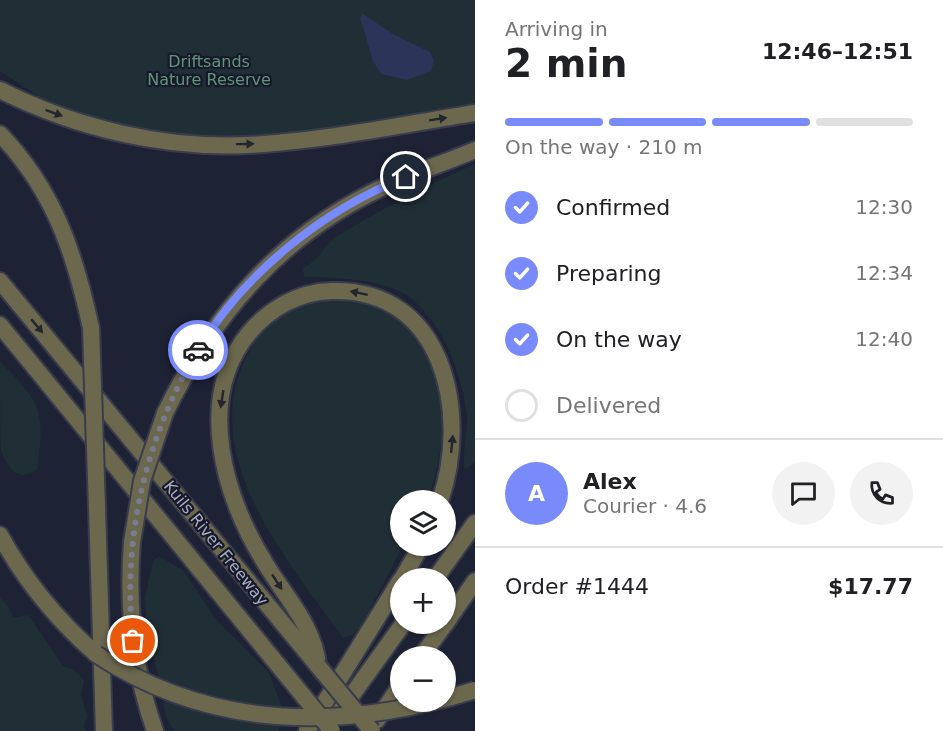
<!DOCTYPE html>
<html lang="en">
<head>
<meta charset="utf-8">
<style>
	body { margin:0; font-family:"DejaVu Sans",sans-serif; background:#f2f2f2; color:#202124; height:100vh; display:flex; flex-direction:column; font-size:22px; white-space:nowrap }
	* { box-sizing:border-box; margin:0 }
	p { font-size:20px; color:#757577 }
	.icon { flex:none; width:33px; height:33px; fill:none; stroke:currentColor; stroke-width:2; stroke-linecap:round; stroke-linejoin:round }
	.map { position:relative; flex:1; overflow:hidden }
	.drawer { display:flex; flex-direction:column; background:#fff; width:468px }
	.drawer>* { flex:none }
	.controls { position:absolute; left:390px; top:490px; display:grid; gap:12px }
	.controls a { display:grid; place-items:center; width:66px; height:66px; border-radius:50%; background:#fff; box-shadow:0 2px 4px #0004; font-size:30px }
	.pin { position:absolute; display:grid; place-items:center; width:51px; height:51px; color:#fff; margin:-26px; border:3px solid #fff; border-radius:50%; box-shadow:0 2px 6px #0007 }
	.courier { position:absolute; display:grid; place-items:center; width:60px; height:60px; margin:-30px; border:4px solid #798afa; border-radius:50%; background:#fff; color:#222; box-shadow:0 2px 8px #0007 }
	.head em { font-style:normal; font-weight:800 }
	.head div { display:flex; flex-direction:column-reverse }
	.head { display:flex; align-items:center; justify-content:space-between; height:102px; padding:0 30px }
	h1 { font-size:39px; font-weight:800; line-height:45px }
	.bar { display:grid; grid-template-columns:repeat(4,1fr); gap:9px 6px; align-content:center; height:72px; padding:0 30px }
	.bar i { height:8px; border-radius:4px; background:#e0e0e0 }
	.bar .selected { background:#798afa }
	.bar p { grid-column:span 4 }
	.line { display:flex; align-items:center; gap:15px; padding:0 30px; border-top:2px solid #e0e0e0 }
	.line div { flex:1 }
	.round { display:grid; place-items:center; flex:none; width:63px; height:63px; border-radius:32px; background:#f2f2f2 }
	ol { padding:0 30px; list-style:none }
	li { display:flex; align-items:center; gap:18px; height:66px }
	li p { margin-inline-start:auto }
	li .icon { padding:6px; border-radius:50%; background:#798afa; color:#fff; stroke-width:4 }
	li:last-child { color:#757577 }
	li i { width:33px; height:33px; border:3px solid #e0e0e0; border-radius:50% }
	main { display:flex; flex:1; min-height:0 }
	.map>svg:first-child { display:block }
</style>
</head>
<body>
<main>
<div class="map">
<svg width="475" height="731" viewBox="0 0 475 731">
	<rect width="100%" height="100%" fill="#1e2235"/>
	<!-- green -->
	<g fill="#202e36">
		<polygon points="0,0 475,0 475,106 403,119 230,140 88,129 0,71"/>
		<path d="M475 164V462L465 470C461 462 468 430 467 416 462 374 444 326 411 298 387 279 333 277 304 277L303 268C318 262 324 245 338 236 381 209 428 185 475 164Z"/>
		<path d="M324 299C442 297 461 408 428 499L400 501V546H403L361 626 352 635 343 638C287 559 190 449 252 347 269 319 292 304 324 299Z"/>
		<path d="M0 362C42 402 45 413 37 469 18 484 8 467 1 451 0 443 0 375 0 362Z"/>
		<polygon points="159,556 183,570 214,617 269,673 282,707 279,731 174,731 166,717 159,677 148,642 145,597 153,561"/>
		<polygon points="0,598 8,606 13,618 28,615 63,666 72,669 84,680 81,695 87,715 84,726 86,731 0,731"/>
	</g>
	<!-- water -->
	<polygon fill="#2d3459" points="363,14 393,34 430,52 434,61 431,71 407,80 381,74 373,61 360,17"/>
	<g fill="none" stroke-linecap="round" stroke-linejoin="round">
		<defs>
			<g id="highway">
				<path d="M0 90C76 128 163 149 248 145 324 141 400 125 475 113"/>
				<path d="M0 134C54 190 75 254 91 328"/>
				<polyline points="0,281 318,666"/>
				<polyline points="0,325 305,698"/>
				<path d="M165 413C215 311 284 231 390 184 418 171 447 162 475 150"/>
				<polyline points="97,508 104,731"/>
				<path d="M0 535C25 581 56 619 96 654"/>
				<path d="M132 542C127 606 133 669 155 731"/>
				<polyline points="402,579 421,546"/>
				<polyline points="435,579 475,523"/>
				<polyline points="446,623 475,581"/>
				<polyline points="421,657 445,624"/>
				<path d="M318 666C315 627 284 595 265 563 225 498 194 399 249 333 270 308 299 292 331 291 445 287 470 415 440 501"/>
				<polyline points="339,713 403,624"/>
				<polyline points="377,720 400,686"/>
				<polyline points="307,731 400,581"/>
			</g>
		</defs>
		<!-- highway casing -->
		<use href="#highway" stroke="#393c4d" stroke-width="20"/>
		<!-- highway -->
		<use href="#highway" stroke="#6c684e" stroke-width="16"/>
		<defs>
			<g id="highway-bridge">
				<polyline points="91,328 97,508"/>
				<polyline points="132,542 142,481 165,413"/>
				<path d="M96 654C212 731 345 731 475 690"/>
				<polyline points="318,666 372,731"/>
				<polyline points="305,698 332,731"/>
			</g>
		</defs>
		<!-- highway-bridge casing -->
		<use href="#highway-bridge" stroke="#393c4d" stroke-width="20" stroke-linecap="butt"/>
		<!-- highway-bridge -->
		<use href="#highway-bridge" stroke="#6c684e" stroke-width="16"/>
	</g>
	<!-- one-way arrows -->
	<defs><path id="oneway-solid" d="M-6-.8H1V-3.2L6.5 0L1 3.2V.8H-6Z" transform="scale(1.5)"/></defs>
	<g fill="#24262f">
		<use href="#oneway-solid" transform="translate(54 113) rotate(20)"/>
		<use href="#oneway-solid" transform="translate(438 119) rotate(-9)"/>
		<use href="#oneway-solid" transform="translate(245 144) rotate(-1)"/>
		<use href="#oneway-solid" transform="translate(359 293) rotate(-168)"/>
		<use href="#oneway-solid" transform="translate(37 326) rotate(50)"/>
		<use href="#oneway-solid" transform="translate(222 399) rotate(99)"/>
		<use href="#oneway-solid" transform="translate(452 444) rotate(-84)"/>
		<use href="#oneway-solid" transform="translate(277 582) rotate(57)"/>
	</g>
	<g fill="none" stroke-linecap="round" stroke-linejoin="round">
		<!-- done -->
		<path stroke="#7a7d91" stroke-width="6" stroke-dasharray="0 10.8" d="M133 641C122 538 145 439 198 350"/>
		<!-- route -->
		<path stroke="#798afa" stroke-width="8" d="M198 350C244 273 323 210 406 177"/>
	</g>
	<g text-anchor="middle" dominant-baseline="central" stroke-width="4.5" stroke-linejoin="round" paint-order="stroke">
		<!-- park labels -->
		<g font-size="16" fill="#63937a" stroke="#171a2a">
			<text x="209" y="61">Driftsands<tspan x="209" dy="18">Nature Reserve</tspan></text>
		</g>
		<!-- street labels -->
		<g font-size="16" fill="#abaec3" stroke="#171a2a">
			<text transform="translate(216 543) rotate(51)">Kuils River Freeway</text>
		</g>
	</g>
</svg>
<div class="controls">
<a><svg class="icon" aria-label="layers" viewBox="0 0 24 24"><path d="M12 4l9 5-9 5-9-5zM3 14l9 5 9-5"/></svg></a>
<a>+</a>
<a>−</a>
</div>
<div class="pin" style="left:133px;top:641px;background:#ea580c"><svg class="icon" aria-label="bag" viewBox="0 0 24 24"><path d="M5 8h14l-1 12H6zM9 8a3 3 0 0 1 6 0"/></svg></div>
<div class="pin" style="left:406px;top:177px;background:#1f2937"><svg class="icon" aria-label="home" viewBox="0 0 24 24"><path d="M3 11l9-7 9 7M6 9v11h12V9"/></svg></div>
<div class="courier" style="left:198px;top:350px"><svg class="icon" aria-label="car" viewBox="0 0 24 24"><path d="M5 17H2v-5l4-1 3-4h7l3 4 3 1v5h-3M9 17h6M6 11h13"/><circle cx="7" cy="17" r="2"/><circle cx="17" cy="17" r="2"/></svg></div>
</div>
<section class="drawer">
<div class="head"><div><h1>2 min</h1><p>Arriving in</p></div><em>12:46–12:51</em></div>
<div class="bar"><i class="selected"></i><i class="selected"></i><i class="selected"></i><i></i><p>On the way · 210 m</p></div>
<ol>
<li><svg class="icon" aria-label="check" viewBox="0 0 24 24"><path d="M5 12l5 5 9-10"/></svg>Confirmed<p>12:30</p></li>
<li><svg class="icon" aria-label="check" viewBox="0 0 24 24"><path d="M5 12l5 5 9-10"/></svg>Preparing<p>12:34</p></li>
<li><svg class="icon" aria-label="check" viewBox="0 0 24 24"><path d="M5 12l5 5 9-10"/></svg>On the way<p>12:40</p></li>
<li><i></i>Delivered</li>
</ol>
<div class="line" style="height:108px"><b class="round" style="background:#798afa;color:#fff">A</b><div><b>Alex</b><p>Courier · 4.6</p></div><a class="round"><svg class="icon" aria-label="chat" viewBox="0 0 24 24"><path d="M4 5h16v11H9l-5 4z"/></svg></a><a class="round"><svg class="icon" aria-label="phone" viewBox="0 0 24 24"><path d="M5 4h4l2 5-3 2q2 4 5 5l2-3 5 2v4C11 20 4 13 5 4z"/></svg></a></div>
<div class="line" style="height:78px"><div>Order #1444</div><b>$17.77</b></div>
</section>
</main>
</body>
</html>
